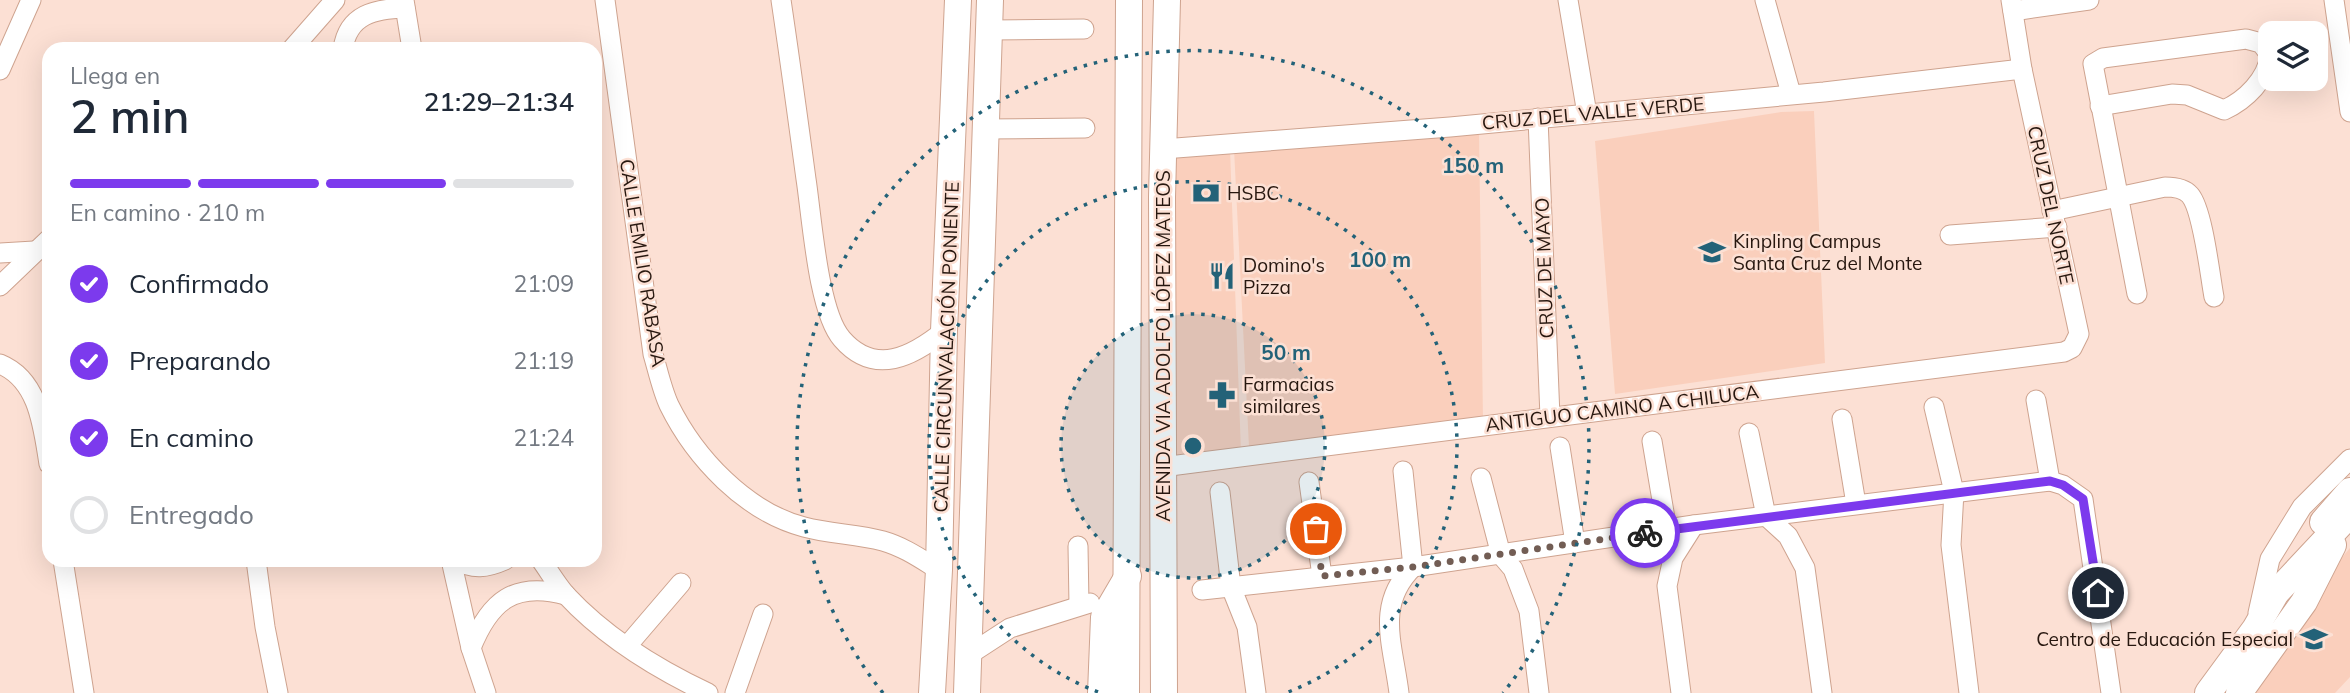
<!DOCTYPE html>
<html lang="es">
<head>
<meta charset="utf-8">
<style>
	body { margin:0; font-family:Mulish,sans-serif; background:#f2f2f3; color:#1f2937; height:100vh; display:flex; flex-direction:column; font-size:26px; white-space:nowrap }
	* { box-sizing:border-box; margin:0 }
	p { font-size:23px; color:#747a83 }
	.icon { flex:none; width:38px; height:38px; fill:none; stroke:currentColor; stroke-width:2; stroke-linecap:round; stroke-linejoin:round }
	.map { position:relative; flex:1; overflow:hidden }
	.side { position:absolute; left:42px; top:42px; width:560px; height:525px; display:flex; flex-direction:column; background:#fff; border-radius:21px; box-shadow:0 7px 28px #0002 }
	.side>* { flex:none }
	.tools { position:absolute; left:2258px; top:21px; display:grid; gap:14px }
	.tools a { display:grid; place-items:center; width:70px; height:70px; border-radius:14px; background:#fff; box-shadow:0 7px 28px #0002; font-size:35px }
	.pin { position:absolute; display:grid; place-items:center; width:60px; height:60px; color:#fff; margin:-30px; border:4px solid #fff; border-radius:50%; box-shadow:0 2px 7px #0007 }
	.courier { position:absolute; display:grid; place-items:center; width:70px; height:70px; margin:-35px; border:5px solid #7c3aed; border-radius:50%; background:#fff; color:#222; box-shadow:0 2px 9px #0007 }
	.overview em { font-style:normal; font-weight:600 }
	.overview div { display:flex; flex-direction:column-reverse }
	.overview { display:flex; align-items:center; justify-content:space-between; height:119px; padding:0 28px }
	h1 { font-size:46px; font-weight:600; line-height:52px }
	.bar { display:grid; grid-template-columns:repeat(4,1fr); gap:10px 7px; align-content:center; height:84px; padding:0 28px }
	.bar i { height:9px; border-radius:5px; background:#e0e1e3 }
	.bar .active { background:#7c3aed }
	.bar p { grid-column:span 4 }
	ol { padding:0 28px; list-style:none }
	li { display:flex; align-items:center; gap:21px; height:77px }
	li p { margin-inline-start:auto }
	li .icon { padding:7px; border-radius:50%; background:#7c3aed; color:#fff; stroke-width:4 }
	li:last-child { color:#747a83 }
	li i { width:38px; height:38px; border:4px solid #e0e1e3; border-radius:50% }
	.map>svg:first-child { display:block }
</style>
</head>
<body>
<div class="map">
<svg width="2350" height="693" viewBox="0 0 2350 693">
	<rect width="100%" height="100%" fill="#fce0d4"/>
	<!-- built -->
	<g fill="#facfbc">
		<polygon points="1814,111 1825,363 1615,394 1595,141 1781,112"/>
		<polygon points="1479,129 1483,420 1249,447 1234,149"/>
		<polygon points="1230,149 1241,452 1168,463 1164,153"/>
		<polygon points="2350,548 2350,677 2335,693 2240,693 2304,602"/>
	</g>
	<g fill="none" stroke-linecap="round" stroke-linejoin="round">
		<defs>
			<g id="street">
				<polyline points="404,0 412,49"/>
				<path d="M605 0 653 354C658 371 662 390 669 405 695 458 746 512 804 527 830 534 857 534 883 541 904 547 921 559 939 570"/>
				<path d="M781 0C790 60 798 120 806 179 812 218 818 312 842 339 875 377 913 356 944 331"/>
				<polyline points="1568,0 1587,114"/>
				<polyline points="1765,0 1791,94"/>
				<polyline points="2334,0 2350,112"/>
				<polyline points="2013,11 2089,0"/>
				<polyline points="989,30 1084,29"/>
				<polyline points="292,49 335,0"/>
				<path d="M343 49C348 14 375 9 405 8"/>
				<polyline points="0,70 31,0"/>
				<path d="M2100 106 2172 94 2187 95 2224 110C2246 100 2267 79 2270 55"/>
				<polyline points="1538,118 1550,417"/>
				<polyline points="983,129 1085,128"/>
				<polyline points="1163,149 1450,127 1824,92 2022,69"/>
				<path d="M2052 211 2165 187C2174 187 2184 188 2190 195 2203 210 2210 276 2214 297"/>
				<polyline points="1950,235 2057,227"/>
				<polyline points="0,253 34,251"/>
				<polyline points="0,286 49,239"/>
				<polyline points="2137,294 2093,64 2103,58 2246,39 2261,43 2270,55"/>
				<path d="M0 364C39 380 43 427 49 464"/>
				<polyline points="2036,400 2050,481"/>
				<polyline points="1934,407 1954,492 1951,545 1969,693"/>
				<polyline points="1842,419 1856,504"/>
				<polyline points="1749,433 1766,516 1788,536 1805,568 1822,693"/>
				<polyline points="1652,441 1667,530"/>
				<polyline points="1560,447 1575,543"/>
				<polyline points="1162,467 2064,352 2072,348 2079,334 2022,69 2011,0"/>
				<polyline points="1481,478 1501,555 1513,569 1529,611 1539,693"/>
				<polyline points="1309,482 1322,576"/>
				<polyline points="1220,492 1231,587 1247,627 1256,693"/>
				<polyline points="1078,546 1079,605"/>
				<polyline points="63,560 84,693"/>
				<polyline points="256,560 265,627 278,693"/>
				<polyline points="451,560 471,648 486,693"/>
				<path d="M456 560C473 570 487 568 505 560"/>
				<path d="M541 560C549 571 557 585 566 595 605 637 657 669 708 693"/>
				<polyline points="1202,590 1413,567 1694,525 2050,481 2063,485 2083,499 2111,693"/>
				<polyline points="2258,613 2270,559 2302,507 2350,459"/>
				<polyline points="627,646 681,583"/>
				<path d="M471 648C490 601 514 581 566 595"/>
				<polyline points="967,656 1010,628 1090,603"/>
				<polyline points="735,693 763,614"/>
				<path d="M1399 693C1393 644 1375 605 1413 567L1403 471"/>
				<polyline points="1681,693 1667,586 1673,558 1694,525"/>
			</g>
			<g id="secondary">
				<polyline points="2323,522 2350,491"/>
				<polyline points="932,693 939,570 944,331 958,0"/>
				<polyline points="967,693 990,0"/>
				<polyline points="1101,693 1104,617 1128,576"/>
				<polyline points="1126,693 1129,0"/>
				<polyline points="1164,693 1162,197 1167,0"/>
				<polyline points="2208,693 2255,629 2276,593 2350,514"/>
				<polyline points="2239,693 2304,602 2333,545"/>
			</g>
		</defs>
		<!-- street casing -->
		<use href="#street" stroke="#cea38f" stroke-width="21"/>
		<!-- secondary casing -->
		<use href="#secondary" stroke="#cea38f" stroke-width="28"/>
		<!-- street -->
		<use href="#street" stroke="#fff" stroke-width="19"/>
		<!-- secondary -->
		<use href="#secondary" stroke="#fff" stroke-width="26"/>
	</g>
	<g fill="none" stroke-linecap="round" stroke-linejoin="round">
		<!-- done -->
		<polyline stroke="#725d54" stroke-width="7" stroke-dasharray="0 12.6" points="1316,529 1322,576 1413,567 1645,533"/>
		<!-- route -->
		<polyline stroke="#7c3aed" stroke-width="9" points="1645,533 2050,481 2063,485 2083,499 2098,593"/>
	</g>
	<!-- distance rings -->
	<circle cx="1193" cy="446" r="132" fill="#236278" fill-opacity=".12"/>
	<g fill="none" stroke="#236278" stroke-width="3.5" stroke-dasharray="3.5 7">
		<circle cx="1193" cy="446" r="132"/>
		<path d="M1098 692A264 264 0 1 1 1288 692"/>
		<path d="M883 693A396 396 0 1 1 1503 693"/>
	</g>
	<!-- icons -->
	<defs>
		<symbol id="bank-bare" viewBox="-9 -9 18 18"><path d="M-6-4H6V4H-6ZM0-2.3a2.3 2.3 0 1 0 0 4.6a2.3 2.3 0 1 0 0-4.6Z" fill="#236278" stroke="#fce0d4" stroke-width="2.5" paint-order="stroke"/></symbol>
		<symbol id="school-bare" viewBox="-9 -9 18 18"><path d="M0-5L7-2L0 1L-7-2ZM-4 1L0 2.5L4 1V4Q0 6-4 4Z" fill="#236278" stroke="#fce0d4" stroke-width="2.5" paint-order="stroke"/></symbol>
		<symbol id="restaurant-bare" viewBox="-9 -9 18 18"><path d="M-5-6h1v4h1v-4h1v4h1v-4h1v5L-1.5 .5V6h-2V.5L-5-1ZM5-6V6H3V1.5H1.5Q1.5-4 5-6Z" fill="#236278" stroke="#fce0d4" stroke-width="2.5" paint-order="stroke"/></symbol>
		<symbol id="pharmacy-bare" viewBox="-9 -9 18 18"><path d="M-2-6h4v4h4v4h-4v4h-4v-4h-4v-4h4Z" fill="#236278" stroke="#fce0d4" stroke-width="2.5" paint-order="stroke"/></symbol>
	</defs>
	<g fill-rule="evenodd">
		<use href="#bank-bare" x="1187" y="174" width="38" height="38"/>
		<use href="#school-bare" x="1693" y="233" width="38" height="38"/>
		<use href="#restaurant-bare" x="1203" y="257" width="38" height="38"/>
		<use href="#pharmacy-bare" x="1203" y="376" width="38" height="38"/>
		<use href="#school-bare" x="2295" y="620" width="38" height="38"/>
	</g>
	<g text-anchor="middle" dominant-baseline="central" stroke-width="5" stroke-linejoin="round" paint-order="stroke">
		<!-- street labels -->
		<g font-size="19" fill="#27170f" stroke="#fce0d4">
			<text transform="translate(1593 113) rotate(-5)">CRUZ DEL VALLE VERDE</text>
			<text transform="translate(2051 205) rotate(78)">CRUZ DEL NORTE</text>
			<text transform="translate(643 263) rotate(81)">CALLE EMILIO RABASA</text>
			<text transform="translate(1544 268) rotate(-92)">CRUZ DE MAYO</text>
			<text transform="translate(1163 346) rotate(-90)">AVENIDA VIA ADOLFO LÓPEZ MATEOS</text>
			<text transform="translate(946 347) rotate(-88)">CALLE CIRCUNVALACIÓN PONIENTE</text>
			<text transform="translate(1622 408) rotate(-7)">ANTIGUO CAMINO A CHILUCA</text>
		</g>
		<!-- poi labels -->
		<g font-size="19" fill="#27170f" stroke="#fce0d4" text-anchor="start">
			<text x="1227" y="193">HSBC</text>
			<text x="1733" y="241">Kinpling Campus<tspan x="1733" dy="22">Santa Cruz del Monte</tspan></text>
			<text x="1243" y="265">Domino's<tspan x="1243" dy="22">Pizza</tspan></text>
			<text x="1243" y="384">Farmacias<tspan x="1243" dy="22">similares</tspan></text>
			<text x="2293" y="639" text-anchor="end">Centro de Educación Especial</text>
		</g>
	</g>
	<circle cx="1193" cy="446" r="10" fill="#236278" stroke="#fce0d4" stroke-width="3.5"/>
	<g font-size="21" text-anchor="middle" font-weight="bold" fill="#236278" stroke="#fce0d4" stroke-width="5" stroke-linejoin="round" paint-order="stroke">
		<text x="1473" y="173">150 m</text>
		<text x="1380" y="267">100 m</text>
		<text x="1286" y="360">50 m</text>
	</g>
</svg>
<div class="tools">
<a><svg class="icon" aria-label="layers" viewBox="0 0 24 24"><path d="M12 4l9 5-9 5-9-5zM3 14l9 5 9-5"/></svg></a>
</div>
<div class="pin" style="left:1316px;top:529px;background:#ea580c"><svg class="icon" aria-label="bag" viewBox="0 0 24 24"><path d="M5 8h14l-1 12H6zM9 8a3 3 0 0 1 6 0"/></svg></div>
<div class="pin" style="left:2098px;top:593px;background:#1f2937"><svg class="icon" aria-label="home" viewBox="0 0 24 24"><path d="M3 11l9-7 9 7M6 9v11h12V9"/></svg></div>
<div class="courier" style="left:1645px;top:533px"><svg class="icon" aria-label="bike" viewBox="0 0 24 24"><circle cx="6" cy="16" r="4"/><circle cx="18" cy="16" r="4"/><path d="M6 16l4-8h5l3 8M10 8l3 8H6M13 5h3"/></svg></div>
<section class="side">
<div class="overview"><div><h1>2 min</h1><p>Llega en</p></div><em>21:29–21:34</em></div>
<div class="bar"><i class="active"></i><i class="active"></i><i class="active"></i><i></i><p>En camino · 210 m</p></div>
<ol>
<li><svg class="icon" aria-label="check" viewBox="0 0 24 24"><path d="M5 12l5 5 9-10"/></svg>Confirmado<p>21:09</p></li>
<li><svg class="icon" aria-label="check" viewBox="0 0 24 24"><path d="M5 12l5 5 9-10"/></svg>Preparando<p>21:19</p></li>
<li><svg class="icon" aria-label="check" viewBox="0 0 24 24"><path d="M5 12l5 5 9-10"/></svg>En camino<p>21:24</p></li>
<li><i></i>Entregado</li>
</ol>
</section>
</div>
</body>
</html>
